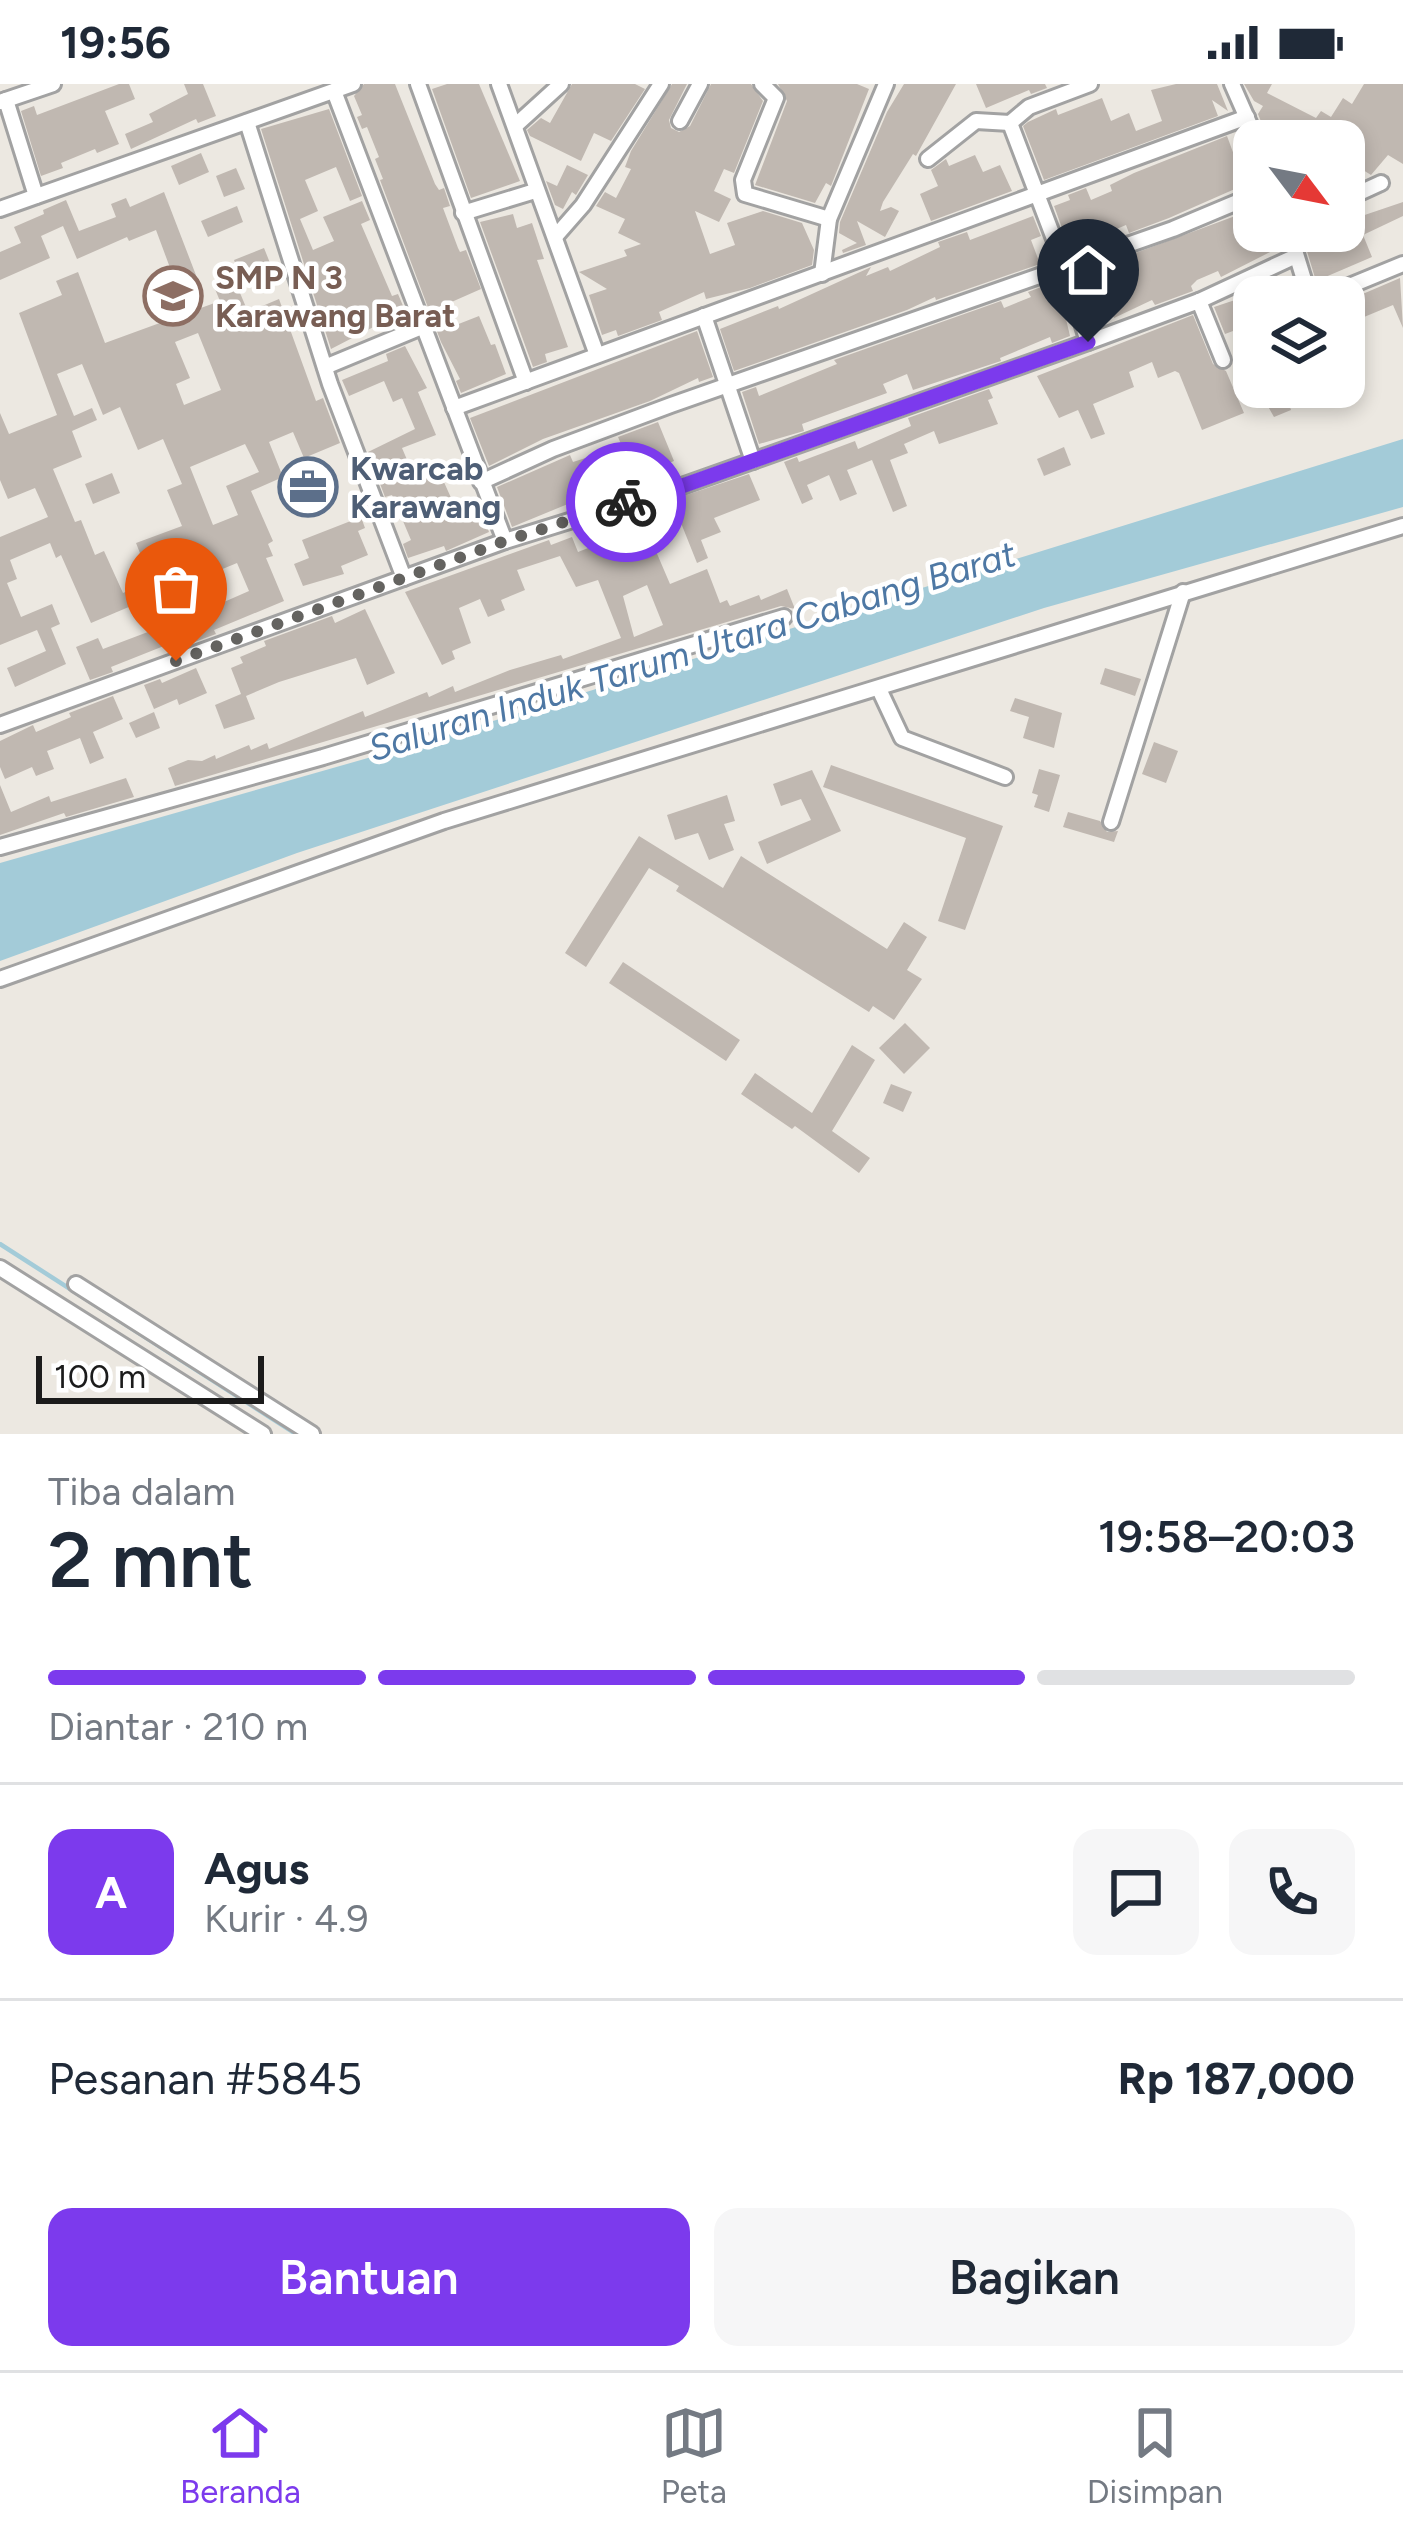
<!DOCTYPE html>
<html lang="id">
<head>
<meta charset="utf-8">
<style>
	body { margin:0; font-family:Figtree,sans-serif; background:#f6f6f7; color:#1f2937; height:100vh; display:flex; flex-direction:column; font-size:45px; white-space:nowrap }
	* { box-sizing:border-box; margin:0 }
	p { font-size:39px; color:#747a83 }
	.icon { flex:none; width:66px; height:66px; fill:none; stroke:currentColor; stroke-width:2; stroke-linecap:round; stroke-linejoin:round }
	.map { position:relative; height:1350px; overflow:hidden }
	.panel { display:flex; flex-direction:column; background:#fff; flex:1 }
	.panel>* { flex:none }
	.needle { width:78px; rotate:122deg }
	.tools { position:absolute; left:1233px; top:36px; display:grid; gap:24px }
	.tools a { display:grid; place-items:center; width:132px; height:132px; border-radius:24px; background:#fff; box-shadow:0 6px 18px #0003; font-size:60px }
	.scale { position:absolute; left:36px; bottom:30px; width:228px; box-sizing:border-box; padding-left:12px; border:6px solid #1b1b1b; border-top:0; font-size:33px; line-height:42px; white-space:nowrap; color:#1b1b1b; -webkit-text-stroke:9px #fff; paint-order:stroke }
	.pin { position:absolute; display:grid; place-items:center; width:102px; height:102px; color:#fff; margin:-123px -51px; border-radius:50% 50% 50% 0; rotate:-45deg; box-shadow:0 0 12px #0007 }
	.pin .icon { rotate:45deg }
	.courier { position:absolute; display:grid; place-items:center; width:120px; height:120px; margin:-60px; border:9px solid #7c3aed; border-radius:50%; background:#fff; color:#222; box-shadow:0 3px 15px #0007 }
	.head em { font-style:normal; font-weight:600 }
	.head div { display:flex; flex-direction:column-reverse }
	.head { display:flex; align-items:center; justify-content:space-between; height:204px; padding:0 48px }
	h1 { font-size:78px; font-weight:600; line-height:90px }
	.bar { display:grid; grid-template-columns:repeat(4,1fr); gap:18px 12px; align-content:center; height:144px; padding:0 48px }
	.bar i { height:15px; border-radius:9px; background:#e0e1e3 }
	.bar .active { background:#7c3aed }
	.bar p { grid-column:span 4 }
	.line { display:flex; align-items:center; gap:30px; padding:0 48px; border-top:3px solid #e0e1e3 }
	.line div { flex:1 }
	.round { display:grid; place-items:center; flex:none; width:126px; height:126px; border-radius:24px; background:#f6f6f7 }
	.button { display:flex; gap:24px; margin-top:auto; padding:24px 48px }
	.button a { flex:1; height:138px; border-radius:24px; background:#7c3aed; color:#fff; font-size:48px; font-weight:600; line-height:138px; text-align:center }
	.button a+a { background:#f6f6f7; color:#1f2937 }
	.status { display:flex; justify-content:space-between; align-items:center; height:84px; padding:0 60px; background:#fff; direction:ltr }
	.status svg { height:33px; fill:currentColor }
	.tabs { display:flex; justify-content:space-around; align-items:center; height:168px; border-top:3px solid #e0e1e3; background:#fff; font-size:33px; color:#747a83 }
	.tabs a { display:grid; justify-items:center; gap:6px }
	.tabs .active { color:#7c3aed }
	.map>svg:first-child { display:block }
</style>
</head>
<body>
<div class="status"><b>19:56</b><svg viewBox="0 0 49 12"><path d="M0 12V9h3v3zM5 12V6h3v6zM10 12V3h3v9zM15 12V0h3v12zM26 1h20v11H26zM47 4h2v5h-2z"/></svg></div>
<div class="map">
<svg width="1403" height="1350" viewBox="0 0 1403 1350">
	<rect width="100%" height="100%" fill="#ece8e1"/>
	<!-- water -->
	<polygon fill="#a3cbd8" points="1403,355 1403,423 1044,524 297,769 0,877 0,779 438,654"/>
	<g fill="none" stroke-linecap="round" stroke-linejoin="round">
		<!-- stream -->
		<polyline stroke="#a3cbd8" stroke-width="4.5" points="0,1160 296,1350"/>
	</g>
	<!-- building -->
	<g fill="#c0b8b1" fill-rule="evenodd">
		<polygon points="119,0 129,0 135,15 105,27 119,60 97,69 95,65 61,79 63,84 41,92 21,27 34,22 37,31"/>
		<polygon points="184,0 203,0 216,32 198,39 196,35 131,65 125,50 153,38 149,30 188,10"/>
		<polygon points="364,0 395,0 435,100 439,106 444,104 450,122 443,124 458,164 460,168 466,166 481,205 447,220 456,241 479,232 491,261 495,260 506,290 461,309 456,297 460,295 441,258 380,96 383,95 375,75 379,73 367,43 362,45 357,33 362,31 354,12"/>
		<polygon points="447,0 479,0 520,97 471,114 432,5"/>
		<polygon points="572,0 635,0 645,5 611,57 594,49 581,77 530,52 527,46 541,34 550,39"/>
		<polygon points="672,0 687,0 669,36 671,44 679,48 690,42 711,0 751,0 763,17 734,89 724,85 714,107 731,115 719,138 695,127 710,170 735,161 727,139 763,127 802,139 814,166 812,181 750,204 706,215 704,208 659,228 662,236 618,252 616,246 602,251 589,211 607,205 579,188 627,172 624,166 641,160 618,149 625,135 596,122 605,108 616,114 631,85 625,83 631,67"/>
		<polygon points="778,0 857,0 869,5 831,102 826,99 815,119 755,101 787,17"/>
		<polygon points="904,0 956,0 916,72 913,70 883,118 880,127 891,123 899,127 885,153 857,137 866,161 843,169 842,166 857,159 839,149 840,138 887,28"/>
		<polygon points="976,0 1045,0 1047,4 1031,10 1029,6 986,24"/>
		<polygon points="1176,0 1217,0 1228,27 1212,16 1218,32 1044,96 1023,42 1028,38 1056,25 1058,31 1102,14 1111,37 1129,29 1136,47 1162,37 1151,6"/>
		<polygon points="1244,0 1272,0 1267,9 1316,34 1321,27 1331,33 1343,14 1352,20 1364,0 1403,0 1403,80 1388,71 1371,91 1344,74 1344,57 1310,57 1302,52 1299,57 1277,57 1266,50 1258,30 1263,22 1254,17"/>
		<polygon points="329,25 362,112 350,117 336,83 305,96 318,127 300,135 313,166 334,157 323,133 362,117 370,136 361,140 392,212 398,210 409,236 390,244 387,236 331,265 261,45"/>
		<polygon points="1227,52 1234,71 1240,69 1253,97 1169,134 1129,149 1126,141 1100,152 1102,158 1070,166 1054,122 1070,116 1068,111 1086,104 1091,116 1112,107 1110,101 1134,89"/>
		<polygon points="201,69 209,88 179,101 171,82"/>
		<polygon points="975,71 983,88 1000,81 1012,107 931,137 920,110 938,102 931,86 946,75 949,82"/>
		<polygon points="567,81 588,91 576,111 572,108 563,125 555,121 546,97 557,102"/>
		<polygon points="236,84 245,105 224,113 216,92"/>
		<polygon points="164,108 199,199 179,208 156,146 129,157 127,153 77,175 63,142 41,152 50,174 0,196 0,168 21,159 14,143 44,130 43,126 66,116 79,147 116,133 111,120 126,114 130,123"/>
		<polygon points="1403,118 1403,132 1363,151 1372,173 1316,197 1303,154 1320,147 1344,147 1344,138"/>
		<polygon points="237,122 243,138 208,153 201,137"/>
		<polygon points="1254,125 1254,157 1267,151 1274,166 1221,193 1218,187 1197,196 1191,202 1193,207 1155,221 1152,216 1114,234 1108,221 1091,228 1079,190"/>
		<polygon points="513,130 517,144 532,139 544,175 537,176 568,263 545,270 547,278 533,283 480,138"/>
		<polygon points="1033,132 1041,152 1031,156 1040,180 936,216 935,213 907,226 734,287 720,245 778,222 779,225 871,183 866,192 888,183 890,187 940,163 938,158 967,148 970,156"/>
		<polygon points="264,164 272,184 242,196 234,176"/>
		<path d="M78 188 105 259 220 217 215 205 235 197 248 228 279 215 316 317 323 314 340 359 304 374 293 348 269 358 283 393 251 407 273 457 268 460 273 472 266 474 284 517 214 546 216 550 192 559 189 552 111 583 113 588 90 596 76 563 98 554 103 565 161 543 150 514 91 539 61 471 56 474 50 459 10 476 17 495 7 499 21 533 52 520 60 540 51 544 66 580 15 603 7 584 46 567 37 546 0 561V453L48 433 35 404 8 415 0 396V329L9 350 57 331 19 229 62 211 56 197ZM198 249 221 306 184 321 176 300 190 294 175 258ZM82 280 103 331 120 323 138 366 163 355 182 400 167 406 182 442 136 459 151 497 123 509 104 467 95 471 81 436 75 438 53 385 82 373 72 347 97 336 92 324 74 332 57 290ZM245 360 259 388 226 402 238 431 213 441 190 383ZM237 479 249 507 208 525 196 496Z"/>
		<polygon points="1400,194 1403,244 1393,221 1352,238 1363,263 1344,271 1344,218"/>
		<polygon points="1057,197 1070,252 1052,259 1050,253 1000,274 1001,277 913,306 907,290 883,300 887,309 802,340 804,347 759,360 742,308 756,303 759,312 837,280 834,276 1001,217 1004,224 1031,213 1028,208"/>
		<polygon points="1244,213 1247,219 1254,216 1254,271 1245,274 1233,247 1225,250 1214,223"/>
		<polygon points="1193,231 1213,280 1226,287 1244,329 1202,346 1179,289 1175,287 1158,294 1152,278 1129,288 1134,303 1093,320 1105,350 1091,355 1078,326 1059,334 1037,292"/>
		<polygon points="697,247 713,293 699,298 698,294 650,317 543,355 489,382 470,334"/>
		<polygon points="405,262 427,304 418,308 436,351 402,364 411,385 434,376 457,427 479,420 489,448 446,467 444,462 408,474 403,460 411,456 392,411 385,413 368,368 415,345 402,314 393,318 384,297 349,312 342,296 388,277 386,270"/>
		<polygon points="1257,303 1329,303 1289,320 1291,326 1274,333"/>
		<polygon points="989,305 993,314 988,316 998,340 939,360 934,347 904,360 908,369 890,376 907,422 893,428 872,376 847,386 857,410 840,417 829,391 807,401 813,415 802,420 784,378 797,373 799,378 855,357 858,365 911,342 908,334"/>
		<polygon points="658,338 674,377 648,388 652,399 600,416 597,408 512,443 497,403 570,371 573,378 598,370 621,360 618,353"/>
		<polygon points="1064,363 1071,381 1044,392 1037,375"/>
		<polygon points="112,389 120,409 93,420 85,400"/>
		<polygon points="749,390 760,416 714,434 721,448 701,456 708,474 697,479 681,439 653,451 645,425"/>
		<polygon points="361,433 365,444 358,447 368,471 341,482 344,490 303,502 294,480 309,474 302,456"/>
		<path d="M618 434 626 452 646 444 670 500 707 485 720 519 727 516 730 522 759 511 761 516 787 505 795 525 781 522 175 702 168 684 188 676 202 677 215 671 216 675 249 661 251 666 267 659 269 665 363 627 365 633 427 608 429 613 453 602 455 608 510 586 561 571 563 575 621 554 598 496 576 503 560 472 517 486 525 506 501 516 505 526 488 533 480 515 459 524 471 559 452 567 455 575 442 581 405 508 549 456 551 461 572 453 578 468 606 457 602 439ZM647 501 663 541 634 553 623 512Z"/>
		<polygon points="365,525 395,589 367,601 356,574 279,598 246,612 255,635 224,645 215,621 241,610 231,584 243,579 240,573 266,562 264,557 332,532 335,539"/>
		<polygon points="196,584 207,609 179,621 177,615 154,625 144,601 160,595 162,599"/>
		<polygon points="1105,584 1141,595 1135,612 1100,600"/>
		<polygon points="113,612 123,635 93,648 104,674 90,680 80,654 47,667 54,685 36,692 32,683 5,695 0,683 0,657 33,641 36,648 71,633 69,629"/>
		<polygon points="1015,614 1062,629 1054,664 1023,654 1029,633 1010,627"/>
		<polygon points="154,628 160,644 136,654 129,639"/>
		<polygon points="1154,658 1178,667 1166,699 1142,690"/>
		<polygon points="831,681 1003,742 965,846 938,837 966,754 823,703"/>
		<polygon points="1039,685 1060,691 1049,728 1034,723 1038,711 1032,709"/>
		<polygon points="812,686 841,747 767,780 758,758 811,736 801,715 781,722 773,700"/>
		<polygon points="126,694 134,713 66,733 64,729 0,751 0,701 11,728 49,712 51,718"/>
		<polygon points="727,711 735,737 724,740 734,766 709,776 698,749 675,756 667,731"/>
		<polygon points="1068,728 1100,737 1107,748 1118,747 1114,758 1063,743"/>
		<polygon points="639,752 723,804 741,772 887,865 904,838 927,853 907,886 922,895 894,936 873,922 869,928 676,807 679,802 649,784 586,883 565,869"/>
		<polygon points="623,878 740,956 726,977 609,899"/>
		<polygon points="905,939 930,964 904,990 879,964"/>
		<polygon points="852,961 875,976 832,1047 870,1074 859,1089 795,1042 792,1045 741,1010 755,989 812,1029"/>
		<polygon points="891,1000 912,1008 903,1028 883,1019"/>
	</g>
	<g fill="none" stroke-linecap="round" stroke-linejoin="round">
		<defs>
			<g id="street">
				<polyline points="418,0 526,298"/>
				<polyline points="499,0 597,271"/>
				<polyline points="762,0 776,14 743,96 745,110 829,135"/>
				<polyline points="1232,0 1257,57"/>
				<polyline points="334,7 505,457"/>
				<polyline points="6,16 36,112"/>
				<polyline points="0,18 53,0"/>
				<polyline points="680,37 700,0"/>
				<polyline points="247,38 330,300 404,494"/>
				<polyline points="516,41 561,0"/>
				<polyline points="928,75 976,37 1010,39"/>
				<polyline points="1344,116 1381,99"/>
				<polyline points="0,125 353,0"/>
				<polyline points="463,129 535,107"/>
				<polyline points="1289,147 1309,212 1347,203 1403,180"/>
				<polyline points="555,153 583,121 661,0"/>
				<polyline points="822,190 829,135 886,0"/>
				<polyline points="1199,217 1223,276"/>
				<polyline points="704,232 753,377"/>
				<polyline points="1088,258 1064,181 1010,39 1029,23 1090,0"/>
				<polyline points="325,283 424,242"/>
				<polyline points="1247,285 1254,283"/>
				<polyline points="454,324 1247,33"/>
				<polyline points="481,398 553,365 671,321 1173,145 1254,111"/>
				<polyline points="879,605 902,654 1005,693"/>
				<polyline points="0,641 505,457 682,402 1088,258 1199,217 1296,172"/>
				<polyline points="1111,738 1183,508"/>
				<polyline points="0,763 323,673 784,533"/>
				<polyline points="0,895 444,737 1403,442"/>
				<polyline points="0,1184 263,1350"/>
				<polyline points="76,1200 312,1350"/>
			</g>
		</defs>
		<!-- street casing -->
		<use href="#street" stroke="#a2a2a2" stroke-width="20"/>
		<!-- street -->
		<use href="#street" stroke="#fff" stroke-width="14"/>
	</g>
	<g fill="none" stroke-linecap="round" stroke-linejoin="round">
		<!-- done -->
		<polyline stroke="#646360" stroke-width="12" stroke-dasharray="0 21.6" points="176,577 505,457 626,418"/>
		<!-- route -->
		<polyline stroke="#7c3aed" stroke-width="15" points="626,418 682,402 1088,258"/>
	</g>
	<!-- icons -->
	<defs>
		<symbol id="school-ring" viewBox="-11 -11 22 22"><circle r="9.5" fill="#fff" stroke="#8d6e63" stroke-width="1.5"/><path d="M0-5L7-2L0 1L-7-2ZM-4 1L0 2.5L4 1V4Q0 6-4 4Z" fill="#8d6e63"/></symbol>
		<symbol id="office-ring" viewBox="-11 -11 22 22"><circle r="9.5" fill="#fff" stroke="#5c6f8a" stroke-width="1.5"/><path d="M-6-3h4V-5.5h4V-3h4V5H-6ZM-1-4.5V-3h2v-1.5ZM-6 0V1H6V0Z" fill="#5c6f8a"/></symbol>
	</defs>
	<g fill-rule="evenodd">
		<use href="#school-ring" x="140" y="179" width="66" height="66"/>
		<use href="#office-ring" x="275" y="370" width="66" height="66"/>
	</g>
	<g text-anchor="middle" dominant-baseline="central" stroke-width="9" stroke-linejoin="round" paint-order="stroke">
		<!-- education labels -->
		<g font-size="33" font-weight="bold" fill="#785e54" stroke="#fff" text-anchor="start">
			<text x="215" y="193">SMP N 3<tspan x="215" dy="38">Karawang Barat</tspan></text>
		</g>
		<!-- service labels -->
		<g font-size="33" font-weight="bold" fill="#4e5e75" stroke="#fff" text-anchor="start">
			<text x="350" y="384">Kwarcab<tspan x="350" dy="38">Karawang</tspan></text>
		</g>
		<!-- water labels -->
		<g font-size="36" font-style="italic" fill="#4e78a4" stroke="#fff">
			<text transform="translate(692 567) rotate(-17)">Saluran Induk Tarum Utara Cabang Barat</text>
		</g>
	</g>
</svg>
<div class="tools">
<a><svg class="needle" viewBox="-14 -14 28 28"><path d="M0-13l5 13h-10z" fill="#e53935"/><path d="M0 13l5-13h-10z" fill="#747a83"/></svg></a>
<a><svg class="icon" aria-label="layers" viewBox="0 0 24 24"><path d="M12 4l9 5-9 5-9-5zM3 14l9 5 9-5"/></svg></a>
</div>
<div class="scale">100 m</div>
<div class="pin" style="left:176px;top:577px;background:#ea580c"><svg class="icon" aria-label="bag" viewBox="0 0 24 24"><path d="M5 8h14l-1 12H6zM9 8a3 3 0 0 1 6 0"/></svg></div>
<div class="pin" style="left:1088px;top:258px;background:#1f2937"><svg class="icon" aria-label="home" viewBox="0 0 24 24"><path d="M3 11l9-7 9 7M6 9v11h12V9"/></svg></div>
<div class="courier" style="left:626px;top:418px"><svg class="icon" aria-label="bike" viewBox="0 0 24 24"><circle cx="6" cy="16" r="4"/><circle cx="18" cy="16" r="4"/><path d="M6 16l4-8h5l3 8M10 8l3 8H6M13 5h3"/></svg></div>
</div>
<section class="panel">
<div class="head"><div><h1>2 mnt</h1><p>Tiba dalam</p></div><em>19:58–20:03</em></div>
<div class="bar"><i class="active"></i><i class="active"></i><i class="active"></i><i></i><p>Diantar · 210 m</p></div>
<div class="line" style="height:216px"><b class="round" style="background:#7c3aed;color:#fff">A</b><div><b>Agus</b><p>Kurir · 4.9</p></div><a class="round"><svg class="icon" aria-label="chat" viewBox="0 0 24 24"><path d="M4 5h16v11H9l-5 4z"/></svg></a><a class="round"><svg class="icon" aria-label="phone" viewBox="0 0 24 24"><path d="M5 4h4l2 5-3 2q2 4 5 5l2-3 5 2v4C11 20 4 13 5 4z"/></svg></a></div>
<div class="line" style="height:156px"><div>Pesanan #5845</div><b>Rp 187,000</b></div>
<div class="button"><a>Bantuan</a><a>Bagikan</a></div>
</section>
<nav class="tabs">
<a class="active"><svg class="icon" aria-label="home" viewBox="0 0 24 24"><path d="M3 11l9-7 9 7M6 9v11h12V9"/></svg>Beranda</a>
<a><svg class="icon" aria-label="map" viewBox="0 0 24 24"><path d="M3 6l6-2 6 2 6-2v14l-6 2-6-2-6 2zM9 4v14M15 6v14"/></svg>Peta</a>
<a><svg class="icon" aria-label="saved" viewBox="0 0 24 24"><path d="M7 4h10v16l-5-4-5 4z"/></svg>Disimpan</a>
</nav>
</body>
</html>
